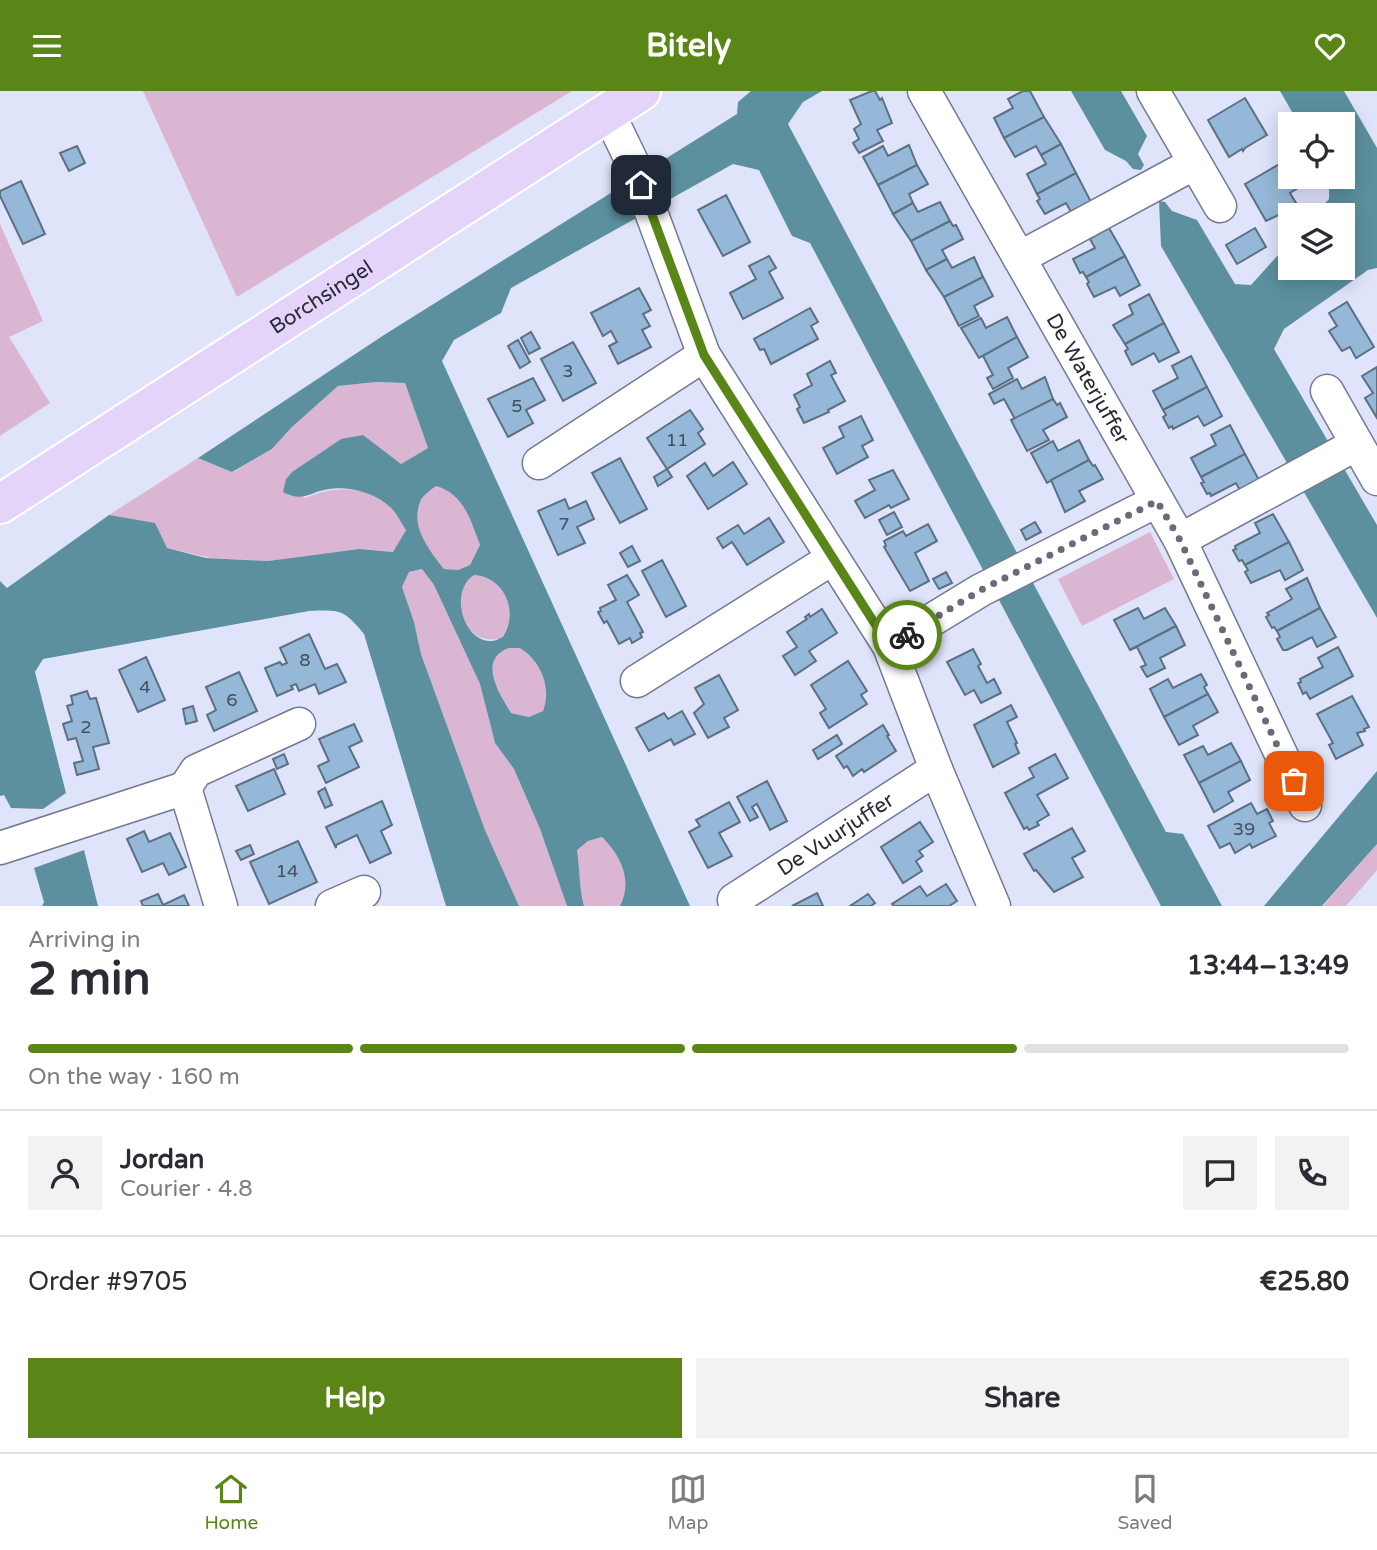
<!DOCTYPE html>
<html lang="en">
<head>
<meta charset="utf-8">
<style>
	body { margin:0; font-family:"Varela Round",sans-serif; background:#f2f2f3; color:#2b2b33; height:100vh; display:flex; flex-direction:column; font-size:26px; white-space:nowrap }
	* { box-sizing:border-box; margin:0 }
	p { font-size:23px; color:#7c7c81 }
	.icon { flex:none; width:38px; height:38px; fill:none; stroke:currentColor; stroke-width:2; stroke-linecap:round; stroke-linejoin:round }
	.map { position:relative; height:815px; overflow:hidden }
	.panel { display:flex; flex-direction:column; background:#fff; flex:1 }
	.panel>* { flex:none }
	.buttons { position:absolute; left:1278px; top:21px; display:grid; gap:14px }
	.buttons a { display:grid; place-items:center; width:77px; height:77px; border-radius:0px; background:#fff; box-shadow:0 4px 18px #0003; font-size:35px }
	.pin { position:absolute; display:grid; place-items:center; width:60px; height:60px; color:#fff; margin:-30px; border-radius:14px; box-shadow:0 4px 10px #0006 }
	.courier { position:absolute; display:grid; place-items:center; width:70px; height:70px; margin:-35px; border:5px solid #598616; border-radius:50%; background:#fff; color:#222; box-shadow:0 2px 9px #0007 }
	.overview em { font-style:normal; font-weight:700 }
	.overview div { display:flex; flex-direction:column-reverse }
	.overview { display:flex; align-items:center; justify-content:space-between; height:119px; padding:0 28px }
	h1 { font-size:46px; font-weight:700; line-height:52px }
	.bar { display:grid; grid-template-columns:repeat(4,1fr); gap:10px 7px; align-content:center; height:84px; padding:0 28px }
	.bar i { height:9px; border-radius:5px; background:#e1e1e2 }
	.bar .selected { background:#598616 }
	.bar p { grid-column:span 4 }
	.line { display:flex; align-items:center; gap:18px; padding:0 28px; border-top:2px solid #e1e1e2 }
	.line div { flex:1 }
	.round { display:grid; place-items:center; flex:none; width:74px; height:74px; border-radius:0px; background:#f2f2f3 }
	.cta { display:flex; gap:14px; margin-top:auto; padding:14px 28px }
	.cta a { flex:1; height:80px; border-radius:0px; background:#598616; color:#fff; font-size:28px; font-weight:700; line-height:80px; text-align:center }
	.cta a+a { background:#f2f2f3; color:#2b2b33 }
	header { display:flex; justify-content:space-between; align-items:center; height:91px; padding:0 28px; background:#598616; color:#fff; font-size:32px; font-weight:700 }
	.tabs { display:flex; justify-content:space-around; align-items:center; height:98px; border-top:2px solid #e1e1e2; background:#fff; font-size:19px; color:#7c7c81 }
	.tabs a { display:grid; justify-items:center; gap:4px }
	.tabs .selected { color:#598616 }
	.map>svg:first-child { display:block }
</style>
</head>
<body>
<header><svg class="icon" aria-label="menu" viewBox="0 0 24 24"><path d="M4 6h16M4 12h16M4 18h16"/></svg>Bitely<svg class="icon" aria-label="heart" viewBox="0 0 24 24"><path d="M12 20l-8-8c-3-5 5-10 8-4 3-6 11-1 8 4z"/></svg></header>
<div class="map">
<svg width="1377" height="815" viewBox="0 0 1377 815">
	<rect width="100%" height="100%" fill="#dfe4fb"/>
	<!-- green -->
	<g fill="#dbb6d3">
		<polygon points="143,0 572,0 237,206"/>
		<polygon points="0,133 43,230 9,246 50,312 0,345"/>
		<path d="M376 291 405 292 428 357 401 373 383 360 341 348 292 381 286 388 305 407C335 395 364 393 390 416 396 421 401 432 406 439L393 461 359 458 268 470 211 467 167 457 109 424 198 367 233 381 272 358 292 336 338 295Z"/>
		<path d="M436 395C464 403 470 428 480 454L470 474 458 479 444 478C430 461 409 435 420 411 422 405 431 399 436 395Z"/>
		<polygon points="1150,441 1174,488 1082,535 1058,488"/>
		<polygon points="422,478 434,494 480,593 495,652 514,678 540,738 567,815 519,815 485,739 421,563 414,531 402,496 409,481"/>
		<path d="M474 484C505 486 519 521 503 546 465 561 445 503 474 484Z"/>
		<path d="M509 557H521C541 570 552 597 543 620L529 626 511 622C498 602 477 569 509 557Z"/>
		<path d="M602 746C621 765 633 790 620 815H584C579 796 580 778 577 759L588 750Z"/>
		<polygon points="1377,753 1377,779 1346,815 1323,815"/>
	</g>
	<!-- water -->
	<g fill="#5c909f" fill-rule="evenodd">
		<path d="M751 0H822L803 11 788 33 1166 741 1183 743 1222 815H1161L810 152 792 145 759 79 733 73 511 197 501 222 454 249 442 270 690 815H620C633 790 621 765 602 746L588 750 577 759C580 778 579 796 584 815H567L540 738 514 678 495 652 480 593 434 494 422 478 409 481 402 496 414 531 421 563 485 739 519 815H446L364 543C343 518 341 519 309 520L43 568 35 581 66 702 43 718 11 717 4 704 0 705V490L7 497 109 424 155 432 167 457 206 467 268 470 359 458 393 461 406 439C401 432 397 422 390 416 375 402 350 395 329 398 308 401 305 412 283 401L286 388 292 381 341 348 363 344 401 373 428 357 405 292 376 291 338 295 292 336 272 358 232 381 198 367 384 244 737 23 738 11ZM436 395C464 403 470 428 480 454L470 474 458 479 444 478C430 460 410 436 420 411 422 405 431 399 436 395ZM474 484C505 486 519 521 503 546 499 547 496 550 492 550 464 552 448 501 474 484ZM509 557H520C541 570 552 597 543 620L529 626 511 622C499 602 477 569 509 557Z"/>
		<polygon points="1071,0 1121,0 1147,45 1138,63 1144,74 1141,79 1133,78 1126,70 1105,59"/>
		<polygon points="1280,0 1344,0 1377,57 1377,177 1368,179 1284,238 1274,258 1377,434 1377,527 1161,155 1159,110 1165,111 1172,120 1197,129 1235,193 1251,194 1290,151 1290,177 1342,177 1342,124 1314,124 1329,108 1329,86 1342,86 1342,33 1299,33"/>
		<polygon points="1377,680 1377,753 1322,815 1264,815"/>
		<polygon points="84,759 98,815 42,815 44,811 34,777"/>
	</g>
	<!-- building -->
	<g fill="#95b8d8" stroke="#5b7083" stroke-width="2">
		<polygon points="872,0 875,0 880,9 882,7 892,32 877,39 883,50 859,62 853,52 859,48 854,38 861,33 850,9"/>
		<polygon points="1023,0 1030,0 1044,26 1004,47 994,27 1013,17 1008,8"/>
		<polygon points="1245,7 1267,44 1245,57 1243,60 1242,58 1229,66 1208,29"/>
		<polygon points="1044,26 1061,53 1041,64 1036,55 1015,66 1004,47"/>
		<polygon points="1061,53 1076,82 1037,103 1027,83 1046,73 1041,64"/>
		<polygon points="909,54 917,74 878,94 863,66 883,55 888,65"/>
		<polygon points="77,55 85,72 69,80 60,62"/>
		<polygon points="1283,71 1298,97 1290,102 1296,112 1282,121 1283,122 1266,130 1245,93"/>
		<polygon points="917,74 928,93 909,103 913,112 893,123 878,94"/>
		<polygon points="1076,82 1091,111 1071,121 1066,112 1045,123 1037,110 1040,108 1037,103"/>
		<polygon points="21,90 45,143 23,153 0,105 0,100"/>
		<polygon points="726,104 750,151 723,165 698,119"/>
		<polygon points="940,111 950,130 911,150 893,123 913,112 918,121"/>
		<polygon points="950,130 953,135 956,134 963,148 942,159 947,168 926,179 911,150"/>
		<polygon points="1109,137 1125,165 1086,186 1083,181 1080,182 1073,168 1095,157 1090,148"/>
		<polygon points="1255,137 1266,156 1237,173 1226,154"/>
		<polygon points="769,165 776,177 769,181 783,207 743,228 730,202 756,188 749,175"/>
		<polygon points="1125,165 1140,194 1120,205 1115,196 1094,206 1087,193 1089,191 1086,186"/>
		<polygon points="974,166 983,186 944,206 926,179 947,168 952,177"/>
		<polygon points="983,186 993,205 974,215 979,225 959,235 944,206"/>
		<polygon points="639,197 651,219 643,223 650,235 642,239 651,256 618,273 609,255 617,251 611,240 603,245 591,222"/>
		<polygon points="1149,203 1164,232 1125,253 1113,234 1133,223 1129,214"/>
		<polygon points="1347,211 1374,256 1356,267 1350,256 1342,260 1329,240 1337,235 1329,222"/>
		<polygon points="810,217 818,231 811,235 818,248 771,273 764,258 760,259 754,248"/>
		<polygon points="1007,226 1017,246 979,267 961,237 981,227 986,237"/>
		<polygon points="1164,232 1179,261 1159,271 1154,262 1132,274 1125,260 1128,258 1125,253"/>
		<polygon points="531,241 540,257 529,263 521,247"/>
		<polygon points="1017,246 1028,266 1008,277 1013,287 993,298 987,287 993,284 983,265"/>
		<polygon points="518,249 530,271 520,277 508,255"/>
		<polygon points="573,251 596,292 563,310 541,268"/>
		<polygon points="1191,265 1207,296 1163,319 1153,300 1178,287 1172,275"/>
		<polygon points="830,270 836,282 831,284 845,310 828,319 829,321 804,332 797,318 800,316 794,304 812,294 807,283"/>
		<polygon points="1377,276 1377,327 1365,307 1373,302 1362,285"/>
		<polygon points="1045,286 1053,308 1015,328 1004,308 994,313 989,303 1017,288 1022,298"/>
		<polygon points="533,287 545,309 526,319 533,332 508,346 488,308"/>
		<polygon points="1207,296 1222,325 1204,335 1198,325 1173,338 1172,335 1169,337 1163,326 1166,324 1163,319"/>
		<polygon points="1053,308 1057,314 1060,312 1067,326 1043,339 1049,349 1027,360 1011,329"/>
		<polygon points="690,319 703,338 698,342 705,353 667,378 647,347"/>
		<polygon points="861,325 873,349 862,355 868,366 837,383 823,357 844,346 839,336"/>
		<polygon points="1230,334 1245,363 1201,386 1191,367 1216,354 1211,344"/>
		<polygon points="1079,349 1089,369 1047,392 1031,362 1053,350 1058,360"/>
		<polygon points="1245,363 1260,391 1241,401 1236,392 1211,405 1210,402 1207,403 1201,392 1204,391 1201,386"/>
		<polygon points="620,367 647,418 620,432 592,382"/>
		<polygon points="1089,369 1093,375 1095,374 1103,388 1079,400 1085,410 1065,421 1051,389"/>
		<polygon points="733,371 747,393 708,418 687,385 705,372 713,385"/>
		<polygon points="667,378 672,386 658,395 654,386"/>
		<polygon points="893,379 909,408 891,417 889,414 865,427 855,410 875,399 869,389"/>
		<polygon points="565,408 569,418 586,410 594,428 577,436 585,452 558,464 538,420"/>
		<polygon points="894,421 902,436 887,444 879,429"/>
		<polygon points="1273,423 1289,451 1245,474 1242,469 1239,470 1233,459 1236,458 1235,455 1260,442 1255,432"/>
		<polygon points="769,427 784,451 747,474 732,451 723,457 717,447 738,434 744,443"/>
		<polygon points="1035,431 1041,441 1026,449 1021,439"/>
		<polygon points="928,433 937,450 915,462 929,490 910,500 884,456 886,455 884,450 903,440 906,445"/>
		<polygon points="1289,451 1303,479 1285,489 1280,479 1251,492 1245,481 1248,479 1245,474"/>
		<polygon points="632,455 640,470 628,476 620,462"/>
		<polygon points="662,469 686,515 666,526 642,480"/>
		<polygon points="946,481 952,492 939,498 933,488"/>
		<polygon points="627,484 639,504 627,511 643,541 640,542 642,546 632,552 630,547 619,553 607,530 604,532 598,521 601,520 600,517 616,509 608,494"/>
		<polygon points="1307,487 1320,517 1277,540 1274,536 1272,537 1266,526 1269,524 1267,522 1292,508 1286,498"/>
		<polygon points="1138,517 1144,528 1165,517 1176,535 1130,559 1114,529"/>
		<polygon points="1320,517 1336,546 1317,556 1312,546 1287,559 1283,559 1277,548 1280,546 1277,540"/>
		<polygon points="822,518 837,542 809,560 816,570 795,584 783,565 797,556 787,541 807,528 805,526 809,523 810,526"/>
		<polygon points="1176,535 1185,554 1160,567 1165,577 1147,586 1141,576 1146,574 1137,556 1130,559"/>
		<polygon points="309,543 325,578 337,573 346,591 319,603 315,593 299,600 296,593 291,595 293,598 277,605 265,577 280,571 282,574 287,572 280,557"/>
		<polygon points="1338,556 1353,585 1310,608 1306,601 1303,603 1298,592 1301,591 1300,588 1323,576 1318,567"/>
		<polygon points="973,558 981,573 978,575 987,592 994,588 1001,602 981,612 974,599 965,604 947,571"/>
		<polygon points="146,566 165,609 138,621 119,579"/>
		<polygon points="848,570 867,600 861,604 867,613 829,637 820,622 826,618 811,594"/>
		<polygon points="239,581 257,620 214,640 207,624 216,619 206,596"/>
		<polygon points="1201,583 1207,594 1204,596 1208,603 1164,626 1150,598 1168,588 1173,597"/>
		<polygon points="719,584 738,619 724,627 729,636 708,647 694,622 704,613 695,597"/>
		<polygon points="87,600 90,608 96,607 109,652 93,656 99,678 77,684 74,672 83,670 76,647 68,649 63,633 72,630 67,615 73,613 71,605"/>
		<polygon points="1208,603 1218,621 1193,635 1198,644 1179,654 1164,626"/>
		<polygon points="1352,605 1369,636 1364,638 1365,640 1357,642 1363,654 1336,668 1329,654 1333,652 1317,623"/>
		<polygon points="1011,614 1017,626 1007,631 1017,652 1015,653 1019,662 993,676 974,634"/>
		<polygon points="193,615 197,630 186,633 183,618"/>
		<polygon points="682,620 695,643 674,654 671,648 649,660 636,637 664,622 668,628"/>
		<polygon points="354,633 362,650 349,656 359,676 326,692 318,675 329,670 319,648"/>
		<polygon points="883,634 889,644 887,645 896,660 864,681 862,678 853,685 847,675 844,677 836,665"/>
		<polygon points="837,644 842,653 818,668 813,659"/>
		<polygon points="1231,652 1241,670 1199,692 1184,664 1203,655 1208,664"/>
		<polygon points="284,663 288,673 277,678 273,668"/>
		<polygon points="1055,663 1068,687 1037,704 1049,724 1037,731 1039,734 1029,739 1027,736 1024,738 1005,702 1034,686 1029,677"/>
		<polygon points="1241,670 1250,689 1228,701 1233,710 1214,721 1199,692"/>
		<polygon points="274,678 285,703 248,720 236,695"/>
		<polygon points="767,690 787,730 770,739 757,713 752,716 758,726 750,730 737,706"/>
		<polygon points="325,697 332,714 325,717 318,701"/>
		<polygon points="382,710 392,734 381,740 391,762 370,772 357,744 336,754 336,757 326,736"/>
		<polygon points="729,711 740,731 719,742 732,765 708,777 689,741 700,735 696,729"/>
		<polygon points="1251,712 1257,723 1267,718 1273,730 1269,732 1276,745 1252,757 1250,753 1235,762 1230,752 1220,757 1208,735"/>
		<polygon points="920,731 933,751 919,760 923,765 916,770 922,780 903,792 881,756"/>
		<polygon points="1072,737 1085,760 1072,767 1083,786 1054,801 1036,779 1034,780 1024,763"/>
		<polygon points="144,740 149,751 170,742 186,776 169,784 163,772 142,781 127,748"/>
		<polygon points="298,750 317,791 269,813 250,771"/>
		<polygon points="250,754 254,763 241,769 236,760"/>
		<polygon points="946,793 957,810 949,815 894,815 892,813 920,795 927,805"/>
		<polygon points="817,802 823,815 792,815"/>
		<polygon points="158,803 163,814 184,804 189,815 143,815 141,810"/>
		<polygon points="868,803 875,812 871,815 850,815"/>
	</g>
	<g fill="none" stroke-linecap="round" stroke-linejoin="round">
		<defs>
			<g id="minor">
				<path id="s1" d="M924 0 1180 449 1305 714"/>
				<polyline points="1153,0 1220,115"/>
				<polyline points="608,21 634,75 704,264 889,555 936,678 994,815"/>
				<polyline points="1019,167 1195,72"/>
				<polyline points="1327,300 1377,388"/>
				<polyline points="539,372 704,264"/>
				<polyline points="1180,449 1357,353"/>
				<polyline points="889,555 981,499 1157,410"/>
				<polyline points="637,590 833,467"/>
				<polyline points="185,697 196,680 299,633"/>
				<polyline points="0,757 185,697 221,815"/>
				<path id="s2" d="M734 809 936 678"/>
				<polyline points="332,815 364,801"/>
			</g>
			<g id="major">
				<path id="s3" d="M0 413 641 0"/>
			</g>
		</defs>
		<!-- minor casing -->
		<use href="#minor" stroke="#747993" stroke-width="35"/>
		<!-- major casing -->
		<use href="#major" stroke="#fff" stroke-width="42"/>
		<!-- minor -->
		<use href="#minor" stroke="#fff" stroke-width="32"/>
		<!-- major -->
		<use href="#major" stroke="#e5d4fa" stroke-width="38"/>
	</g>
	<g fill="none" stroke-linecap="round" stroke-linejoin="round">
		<!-- done -->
		<polyline stroke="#686c7a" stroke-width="7" stroke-dasharray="0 12.6" points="907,544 981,499 1157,410 1180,449 1294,690"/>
		<!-- route -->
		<polyline stroke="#598616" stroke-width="9" points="641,94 704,264 889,555 907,544"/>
	</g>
	<g text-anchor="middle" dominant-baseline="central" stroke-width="7" stroke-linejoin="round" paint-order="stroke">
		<!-- number labels -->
		<g font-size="18" fill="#434e5e">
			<text x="568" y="280">3</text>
			<text x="517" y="315">5</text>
			<text x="677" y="349">11</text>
			<text x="564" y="433">7</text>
			<text x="305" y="569">8</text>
			<text x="145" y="596">4</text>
			<text x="232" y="609">6</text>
			<text x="86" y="636">2</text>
			<text x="1244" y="738">39</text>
			<text x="287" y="780">14</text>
		</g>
		<!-- street labels -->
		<g font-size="21" fill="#282b35" stroke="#dfe4fb">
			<text stroke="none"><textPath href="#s3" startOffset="382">Borchsingel</textPath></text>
			<text stroke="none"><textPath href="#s1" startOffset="331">De Waterjuffer</textPath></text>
			<text stroke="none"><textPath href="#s2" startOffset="121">De Vuurjuffer</textPath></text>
		</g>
	</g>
</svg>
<div class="buttons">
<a><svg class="icon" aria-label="locate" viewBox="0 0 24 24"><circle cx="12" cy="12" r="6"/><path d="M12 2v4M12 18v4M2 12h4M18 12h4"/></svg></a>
<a><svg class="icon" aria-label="layers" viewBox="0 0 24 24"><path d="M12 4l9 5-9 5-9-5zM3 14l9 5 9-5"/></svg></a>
</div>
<div class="pin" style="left:1294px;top:690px;background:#ea580c"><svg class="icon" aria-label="bag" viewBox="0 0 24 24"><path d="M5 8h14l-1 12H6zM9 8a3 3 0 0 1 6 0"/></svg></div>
<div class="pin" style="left:641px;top:94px;background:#1f2937"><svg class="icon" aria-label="home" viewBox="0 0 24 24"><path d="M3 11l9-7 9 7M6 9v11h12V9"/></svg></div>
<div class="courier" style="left:907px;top:544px"><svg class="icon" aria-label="bike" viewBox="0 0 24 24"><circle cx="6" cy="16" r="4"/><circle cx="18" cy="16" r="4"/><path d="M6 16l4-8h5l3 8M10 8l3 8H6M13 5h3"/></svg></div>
</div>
<section class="panel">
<div class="overview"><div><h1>2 min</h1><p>Arriving in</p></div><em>13:44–13:49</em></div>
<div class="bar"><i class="selected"></i><i class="selected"></i><i class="selected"></i><i></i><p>On the way · 160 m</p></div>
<div class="line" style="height:126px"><a class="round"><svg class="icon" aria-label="person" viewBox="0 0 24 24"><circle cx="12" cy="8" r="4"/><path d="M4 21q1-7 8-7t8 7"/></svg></a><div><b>Jordan</b><p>Courier · 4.8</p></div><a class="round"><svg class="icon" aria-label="chat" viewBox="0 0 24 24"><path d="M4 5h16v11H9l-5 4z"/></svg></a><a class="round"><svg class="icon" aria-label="phone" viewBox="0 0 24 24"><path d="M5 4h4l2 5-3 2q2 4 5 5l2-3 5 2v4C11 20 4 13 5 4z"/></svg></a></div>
<div class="line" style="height:91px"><div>Order #9705</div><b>€25.80</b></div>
<div class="cta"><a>Help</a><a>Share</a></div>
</section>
<nav class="tabs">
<a class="selected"><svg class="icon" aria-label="home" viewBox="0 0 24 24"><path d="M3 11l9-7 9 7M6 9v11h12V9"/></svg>Home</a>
<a><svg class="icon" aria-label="map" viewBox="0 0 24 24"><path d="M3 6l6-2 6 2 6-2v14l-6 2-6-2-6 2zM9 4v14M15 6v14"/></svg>Map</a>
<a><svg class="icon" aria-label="saved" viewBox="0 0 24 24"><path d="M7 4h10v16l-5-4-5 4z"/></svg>Saved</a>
</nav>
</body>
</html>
